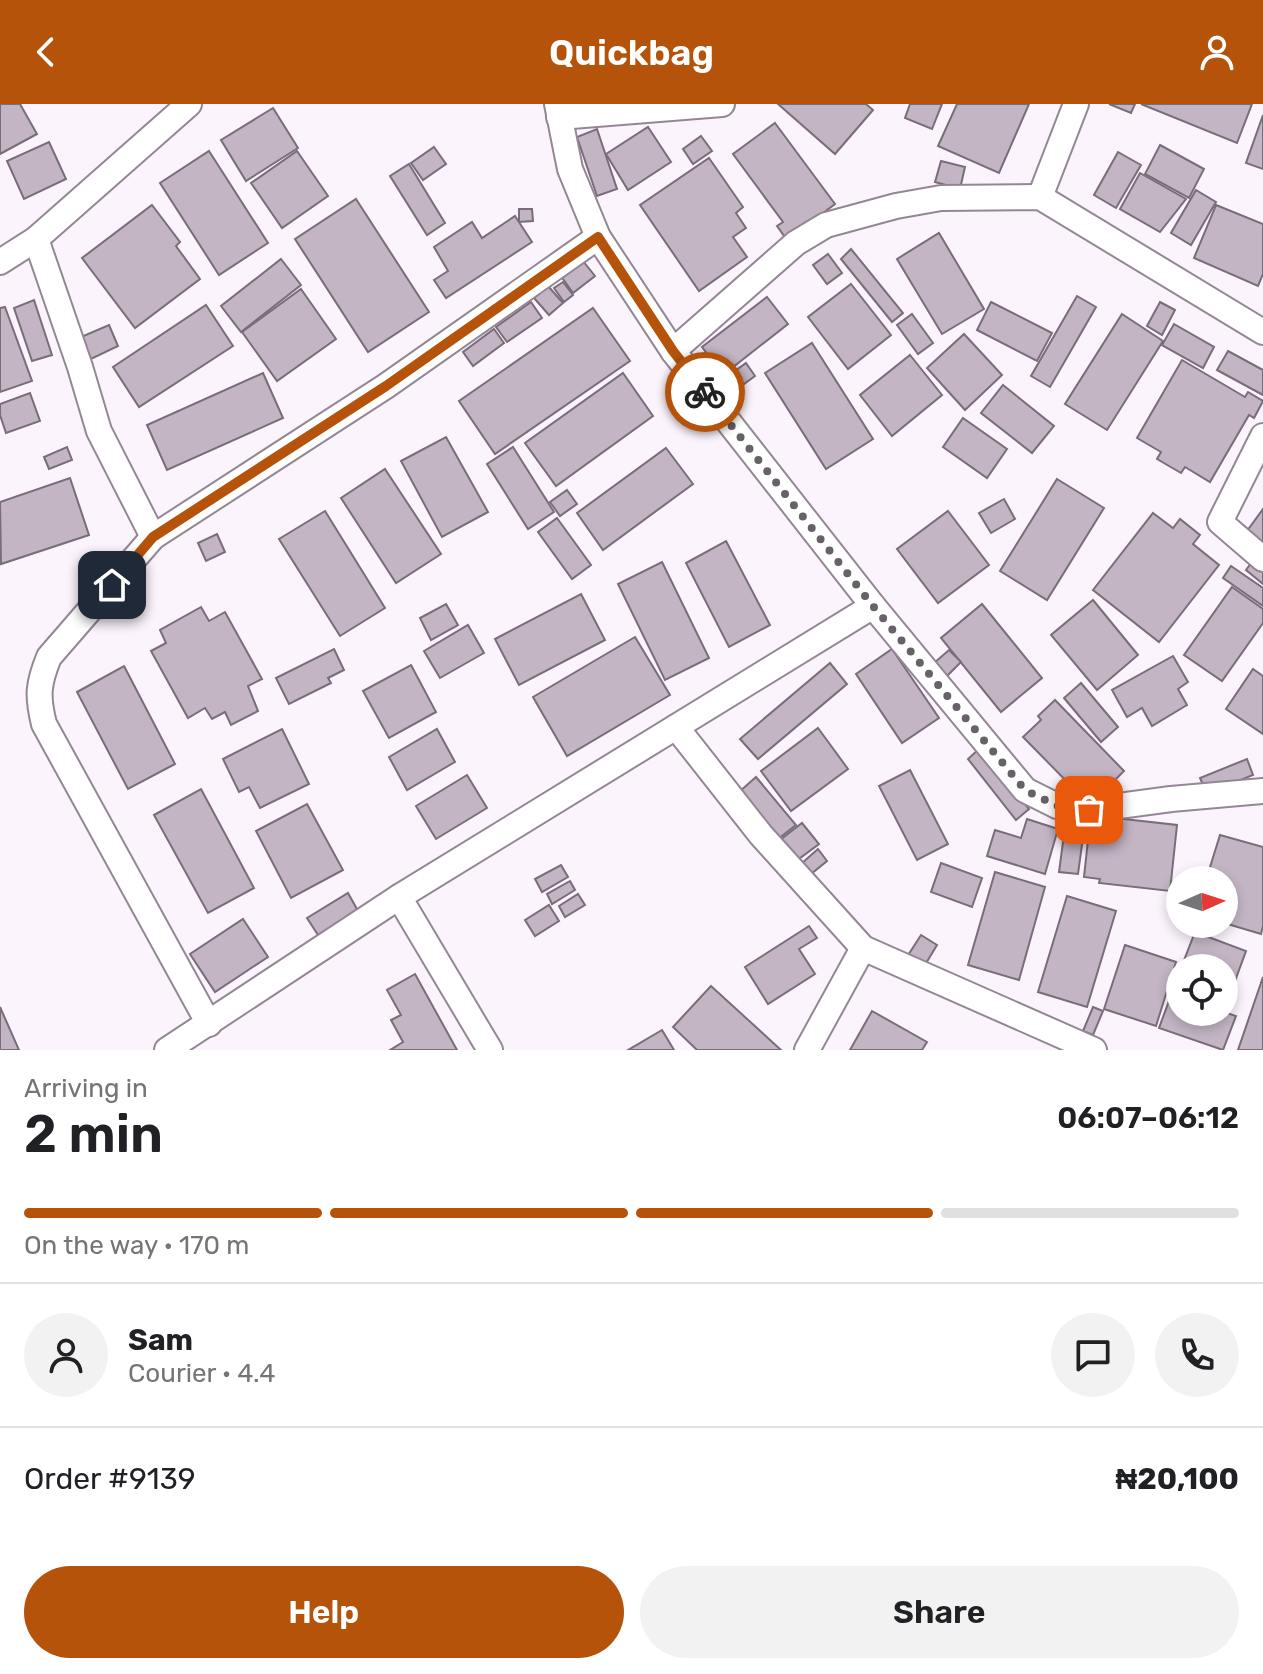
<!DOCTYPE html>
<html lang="en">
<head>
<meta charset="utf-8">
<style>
	body { margin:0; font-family:Rubik,sans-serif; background:#f2f2f2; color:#202124; height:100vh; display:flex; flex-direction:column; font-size:30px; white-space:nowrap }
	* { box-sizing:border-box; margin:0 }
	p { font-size:26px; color:#757577 }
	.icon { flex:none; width:44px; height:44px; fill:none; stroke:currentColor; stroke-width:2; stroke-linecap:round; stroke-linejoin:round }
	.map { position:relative; height:946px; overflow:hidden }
	.panel { display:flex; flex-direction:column; background:#fff; flex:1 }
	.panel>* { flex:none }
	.needle { width:52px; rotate:87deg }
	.controls { position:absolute; left:1166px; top:762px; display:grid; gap:16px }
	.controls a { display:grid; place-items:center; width:72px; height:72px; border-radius:50%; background:#fff; box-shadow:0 4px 12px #0003; font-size:40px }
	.pin { position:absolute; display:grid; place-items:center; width:68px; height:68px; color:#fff; margin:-34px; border-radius:16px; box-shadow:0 4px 12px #0006 }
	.courier { position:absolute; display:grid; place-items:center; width:80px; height:80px; margin:-40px; border:6px solid #b45309; border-radius:50%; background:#fff; color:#222; box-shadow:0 2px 10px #0007 }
	.summary em { font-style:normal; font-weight:600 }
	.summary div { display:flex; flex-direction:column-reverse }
	.summary { display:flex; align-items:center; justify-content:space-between; height:136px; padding:0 24px }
	h1 { font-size:52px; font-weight:600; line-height:60px }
	.bar { display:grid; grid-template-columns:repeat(4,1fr); gap:12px 8px; align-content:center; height:96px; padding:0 24px }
	.bar i { height:10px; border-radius:6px; background:#e0e0e0 }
	.bar .current { background:#b45309 }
	.bar p { grid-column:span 4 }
	.line { display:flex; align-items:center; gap:20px; padding:0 24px; border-top:2px solid #e0e0e0 }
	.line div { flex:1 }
	.round { display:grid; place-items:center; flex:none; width:84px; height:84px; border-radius:42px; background:#f2f2f2 }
	.primary-button { display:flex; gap:16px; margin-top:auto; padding:16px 24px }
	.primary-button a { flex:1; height:92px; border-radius:48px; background:#b45309; color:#fff; font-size:32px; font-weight:600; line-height:92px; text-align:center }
	.primary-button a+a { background:#f2f2f2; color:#202124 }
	header { display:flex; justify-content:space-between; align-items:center; height:104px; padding:0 24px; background:#b45309; color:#fff; font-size:36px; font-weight:600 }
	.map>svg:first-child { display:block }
</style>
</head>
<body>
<header><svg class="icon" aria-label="back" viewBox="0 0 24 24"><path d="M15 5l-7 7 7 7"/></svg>Quickbag<svg class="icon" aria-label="person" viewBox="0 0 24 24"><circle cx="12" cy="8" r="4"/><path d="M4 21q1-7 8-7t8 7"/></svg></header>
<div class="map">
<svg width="1263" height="946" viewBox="0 0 1263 946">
	<rect width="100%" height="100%" fill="#fcf4fd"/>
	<!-- building -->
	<g fill="#c3b5c4" stroke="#796d7a" stroke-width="2">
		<polygon points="0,0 20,0 37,30 0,50"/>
		<polygon points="778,0 866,0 873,6 835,50"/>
		<polygon points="910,0 942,0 932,25 905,14"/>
		<polygon points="957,0 1029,0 999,69 938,42"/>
		<polygon points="1109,0 1135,0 1131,9"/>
		<polygon points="1141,0 1252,0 1237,39"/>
		<polygon points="273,4 298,44 246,77 221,36"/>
		<polygon points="1263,11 1263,65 1246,59"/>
		<polygon points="775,19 835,100 787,136 777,122 783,118 733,50"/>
		<polygon points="648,23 671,58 628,86 606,50"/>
		<polygon points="597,25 617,85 597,92 577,33"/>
		<polygon points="701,32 712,47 693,60 683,45"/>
		<polygon points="49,38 66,75 24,95 7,57"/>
		<polygon points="1160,41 1204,65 1189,94 1145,70"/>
		<polygon points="434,43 446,60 423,76 411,59"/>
		<polygon points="209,47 268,139 219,171 160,79"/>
		<polygon points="297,47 328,92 282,124 251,79"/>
		<polygon points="1118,48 1141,61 1116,104 1094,91"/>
		<polygon points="709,54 743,103 736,109 746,124 733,133 747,153 699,187 640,101"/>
		<polygon points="941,57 965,63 960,85 935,78"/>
		<polygon points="409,60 445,119 427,131 390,72"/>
		<polygon points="1140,69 1186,95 1160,128 1120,105"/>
		<polygon points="1196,86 1216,98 1191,141 1171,129"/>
		<polygon points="356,95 429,208 368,248 295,135"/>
		<polygon points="152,101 180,138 176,142 200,175 135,224 82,154"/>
		<polygon points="1216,101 1263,120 1263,170 1258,182 1194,154"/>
		<polygon points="519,105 532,105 533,117 519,118"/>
		<polygon points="515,112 532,138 446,194 434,176 448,167 434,143 472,118 482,134"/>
		<polygon points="939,129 984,205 942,230 897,155"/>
		<polygon points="851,145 903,209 892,218 841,155"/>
		<polygon points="828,150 842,169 827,180 813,161"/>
		<polygon points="579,152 595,172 573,189 558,168"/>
		<polygon points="281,155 301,181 241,228 221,202"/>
		<polygon points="563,178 573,191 564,198 554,184"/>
		<polygon points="851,180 891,231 848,265 808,213"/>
		<polygon points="548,182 563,199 549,211 534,194"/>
		<polygon points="301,185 336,235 277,277 242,228"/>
		<polygon points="1077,192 1096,203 1050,283 1031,272"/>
		<polygon points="767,193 788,220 723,271 702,243"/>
		<polygon points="34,196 52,251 32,257 14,204"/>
		<polygon points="531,198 542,214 507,238 496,223"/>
		<polygon points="991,198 1052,229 1037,257 977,226"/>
		<polygon points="1160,198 1175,206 1162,231 1147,222"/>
		<polygon points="206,201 233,242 139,303 113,263"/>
		<polygon points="5,203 32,277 0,288 0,204"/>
		<polygon points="593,204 630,257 495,350 459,297"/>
		<polygon points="912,210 933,239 918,250 897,221"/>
		<polygon points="1122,210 1163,237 1107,326 1065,300"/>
		<polygon points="1174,220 1214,243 1203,264 1162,241"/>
		<polygon points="109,221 118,242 91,255 81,233"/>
		<polygon points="494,225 504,239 473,262 463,248"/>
		<polygon points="964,230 1002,271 965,306 927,264"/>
		<polygon points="812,239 873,335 826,365 765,269"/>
		<polygon points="1228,247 1263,266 1263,291 1217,266"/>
		<polygon points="910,251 942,291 892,332 860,291"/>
		<polygon points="1182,256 1245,293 1248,288 1263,297 1254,314 1249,311 1210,378 1185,363 1181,369 1157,355 1161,348 1137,334"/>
		<polygon points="746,259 755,272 733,288 724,275"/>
		<polygon points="263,269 283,314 167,366 147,321"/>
		<polygon points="623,269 653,312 556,382 525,339"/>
		<polygon points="1003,281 1054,322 1032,349 981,309"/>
		<polygon points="30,289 40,317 6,329 0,311 0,300"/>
		<polygon points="963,314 1007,345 987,374 943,343"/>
		<polygon points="446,333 488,408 442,433 401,357"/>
		<polygon points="67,343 72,356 49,365 44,353"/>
		<polygon points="513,343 554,408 528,425 487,360"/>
		<polygon points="666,344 693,380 603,446 577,409"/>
		<polygon points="385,365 441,450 396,479 341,394"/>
		<polygon points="70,374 89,431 1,460 0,398"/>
		<polygon points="1057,375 1104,404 1047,496 1000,467"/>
		<polygon points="567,386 577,400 560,412 550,398"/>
		<polygon points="1004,395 1015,415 991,429 979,409"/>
		<polygon points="1263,405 1263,439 1247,427"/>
		<polygon points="325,407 385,504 340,532 279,435"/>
		<polygon points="948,407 989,461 938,499 897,445"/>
		<polygon points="1153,409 1173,424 1180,415 1200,431 1193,440 1219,461 1159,538 1093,486"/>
		<polygon points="557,414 591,461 572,475 538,428"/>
		<polygon points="217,430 225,448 206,457 198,439"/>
		<polygon points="726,437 770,521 729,543 686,459"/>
		<polygon points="1254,455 1263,462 1263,480 1246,466"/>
		<polygon points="662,458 709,554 665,576 618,480"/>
		<polygon points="1231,462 1263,484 1263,502 1223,474"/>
		<polygon points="1232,483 1263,505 1263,519 1222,577 1184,551"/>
		<polygon points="581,490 605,536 519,581 495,535"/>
		<polygon points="1093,496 1138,551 1097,586 1051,531"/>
		<polygon points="446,500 458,521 431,536 420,514"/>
		<polygon points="982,500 1042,574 1001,608 941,534"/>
		<polygon points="201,503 209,517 225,508 262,575 248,582 258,607 231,621 225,608 212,615 205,604 188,614 151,547 166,539 160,526"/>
		<polygon points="468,521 484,549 440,574 424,547"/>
		<polygon points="635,533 670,591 567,652 533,593"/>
		<polygon points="334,545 344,566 328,574 331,579 289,600 276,574"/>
		<polygon points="892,545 939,614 902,639 856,570"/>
		<polygon points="949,546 961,558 947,572 934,559"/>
		<polygon points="1173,552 1188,578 1178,585 1187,601 1152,622 1142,604 1127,613 1112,586"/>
		<polygon points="830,559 847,580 758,655 740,635"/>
		<polygon points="411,561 436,608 389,634 363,587"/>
		<polygon points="124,562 175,660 128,685 77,588"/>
		<polygon points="1253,565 1263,572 1263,630 1226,605"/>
		<polygon points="1081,579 1118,623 1101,638 1064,594"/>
		<polygon points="1055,596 1124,667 1106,685 1097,676 1081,692 1023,633 1041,616 1038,612"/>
		<polygon points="818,624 848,665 791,707 761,667"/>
		<polygon points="282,625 309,680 260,704 249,683 239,688 223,655"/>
		<polygon points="437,625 455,658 407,686 389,653"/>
		<polygon points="980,644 1029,705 1016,716 968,655"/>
		<polygon points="1247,655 1253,671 1207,690 1200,674"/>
		<polygon points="910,666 948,740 917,756 879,682"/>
		<polygon points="467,671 487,704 436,735 416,702"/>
		<polygon points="756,673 796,721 778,735 739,688"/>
		<polygon points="201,685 254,784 208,809 154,711"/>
		<polygon points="307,700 343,766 291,794 256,727"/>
		<polygon points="1106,713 1177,721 1170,787 1099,779 1100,775 1084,773 1089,727 1104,728"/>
		<polygon points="1027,715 1058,725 1045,770 987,752 995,726 1021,734"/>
		<polygon points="802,719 819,740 796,757 780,736"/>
		<polygon points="1065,723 1084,726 1078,770 1059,768"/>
		<polygon points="1220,731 1263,743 1263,822 1261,830 1224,819 1224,776 1206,776"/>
		<polygon points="818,745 827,757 811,770 802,759"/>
		<polygon points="941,759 982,774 972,803 931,788"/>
		<polygon points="561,761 568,773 542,788 535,775"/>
		<polygon points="995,768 1045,783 1019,876 968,861"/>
		<polygon points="570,777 575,786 552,800 547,790"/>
		<polygon points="348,789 358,807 318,831 307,814"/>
		<polygon points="578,790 585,801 565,813 559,802"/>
		<polygon points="1067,792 1116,807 1087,903 1038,888"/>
		<polygon points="549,801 559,817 535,832 525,816"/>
		<polygon points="243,815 268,853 215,888 190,850"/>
		<polygon points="809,822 817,834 799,845 815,870 768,900 745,863"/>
		<polygon points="1195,828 1246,847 1224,907 1224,864 1181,864"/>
		<polygon points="921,831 937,841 922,866 905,856"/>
		<polygon points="1125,841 1176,858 1156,922 1104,905"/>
		<polygon points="1180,867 1180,908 1224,908 1236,912 1223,946 1159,924"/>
		<polygon points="415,870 457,946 390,946 403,938 391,916 401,911 387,886"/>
		<polygon points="1263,873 1263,946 1238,946"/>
		<polygon points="711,882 781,946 697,946 673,923"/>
		<polygon points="0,903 19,946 0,946"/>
		<polygon points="1093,903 1103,907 1093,931 1083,927"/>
		<polygon points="872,907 927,938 922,946 850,946"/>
		<polygon points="662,926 674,946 628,946"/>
	</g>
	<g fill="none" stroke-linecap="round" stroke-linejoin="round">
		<defs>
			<g id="street">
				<polyline points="557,0 570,65 598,133 673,247 873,502 1025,686 1057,702 1089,706 1171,695 1263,687"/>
				<polyline points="559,13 722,0"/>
				<polyline points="1040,93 1076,0"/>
				<polyline points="36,135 80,263 99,327 153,433"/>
				<polyline points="0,158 36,135 189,0"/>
				<polyline points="673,247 796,139 826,121 896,102 941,94 1040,93 1263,228"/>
				<polyline points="1263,332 1220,418 1263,455"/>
				<polyline points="676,623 761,731 863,844 1094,946"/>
				<polyline points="399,793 490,946"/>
				<path d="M209 920 44 620C37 592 38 580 49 553L153 433 386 282 598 133"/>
				<polyline points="167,946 399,793 873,502"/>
				<polyline points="807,946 863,844"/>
			</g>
		</defs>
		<!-- street casing -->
		<use href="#street" stroke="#948795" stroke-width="28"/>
		<!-- street -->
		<use href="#street" stroke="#fff" stroke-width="24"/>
	</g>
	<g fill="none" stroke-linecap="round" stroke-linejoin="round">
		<!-- done -->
		<polyline stroke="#676168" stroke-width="8" stroke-dasharray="0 14.4" points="705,288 873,502 1025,686 1057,702 1089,706"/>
		<!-- route -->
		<polyline stroke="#b45309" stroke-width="10" points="112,481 153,433 386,282 598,133 673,247 705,288"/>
	</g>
</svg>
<div class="controls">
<a><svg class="needle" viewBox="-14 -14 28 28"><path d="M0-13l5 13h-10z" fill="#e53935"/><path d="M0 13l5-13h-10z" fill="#757577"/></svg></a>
<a><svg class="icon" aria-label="locate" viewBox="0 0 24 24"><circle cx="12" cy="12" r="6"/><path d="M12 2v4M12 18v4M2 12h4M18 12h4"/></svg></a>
</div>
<div class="pin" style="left:1089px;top:706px;background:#ea580c"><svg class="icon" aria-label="bag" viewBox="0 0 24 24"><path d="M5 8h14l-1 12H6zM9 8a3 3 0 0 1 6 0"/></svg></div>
<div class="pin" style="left:112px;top:481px;background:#1f2937"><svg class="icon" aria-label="home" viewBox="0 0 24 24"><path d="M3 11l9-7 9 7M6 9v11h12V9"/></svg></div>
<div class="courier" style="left:705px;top:288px"><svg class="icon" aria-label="bike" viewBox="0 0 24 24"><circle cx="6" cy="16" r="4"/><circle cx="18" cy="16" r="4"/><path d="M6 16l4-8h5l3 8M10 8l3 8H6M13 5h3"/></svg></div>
</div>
<section class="panel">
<div class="summary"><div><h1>2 min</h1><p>Arriving in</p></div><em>06:07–06:12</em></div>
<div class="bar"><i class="current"></i><i class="current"></i><i class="current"></i><i></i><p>On the way · 170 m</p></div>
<div class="line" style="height:144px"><a class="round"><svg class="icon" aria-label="person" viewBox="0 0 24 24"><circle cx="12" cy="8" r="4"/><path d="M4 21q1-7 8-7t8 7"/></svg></a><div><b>Sam</b><p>Courier · 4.4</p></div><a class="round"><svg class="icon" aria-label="chat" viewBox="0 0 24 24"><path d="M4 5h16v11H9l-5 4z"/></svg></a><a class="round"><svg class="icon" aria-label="phone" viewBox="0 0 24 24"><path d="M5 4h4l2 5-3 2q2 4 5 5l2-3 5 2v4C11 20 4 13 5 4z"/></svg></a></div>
<div class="line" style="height:104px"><div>Order #9139</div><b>₦20,100</b></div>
<div class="primary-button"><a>Help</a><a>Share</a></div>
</section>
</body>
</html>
